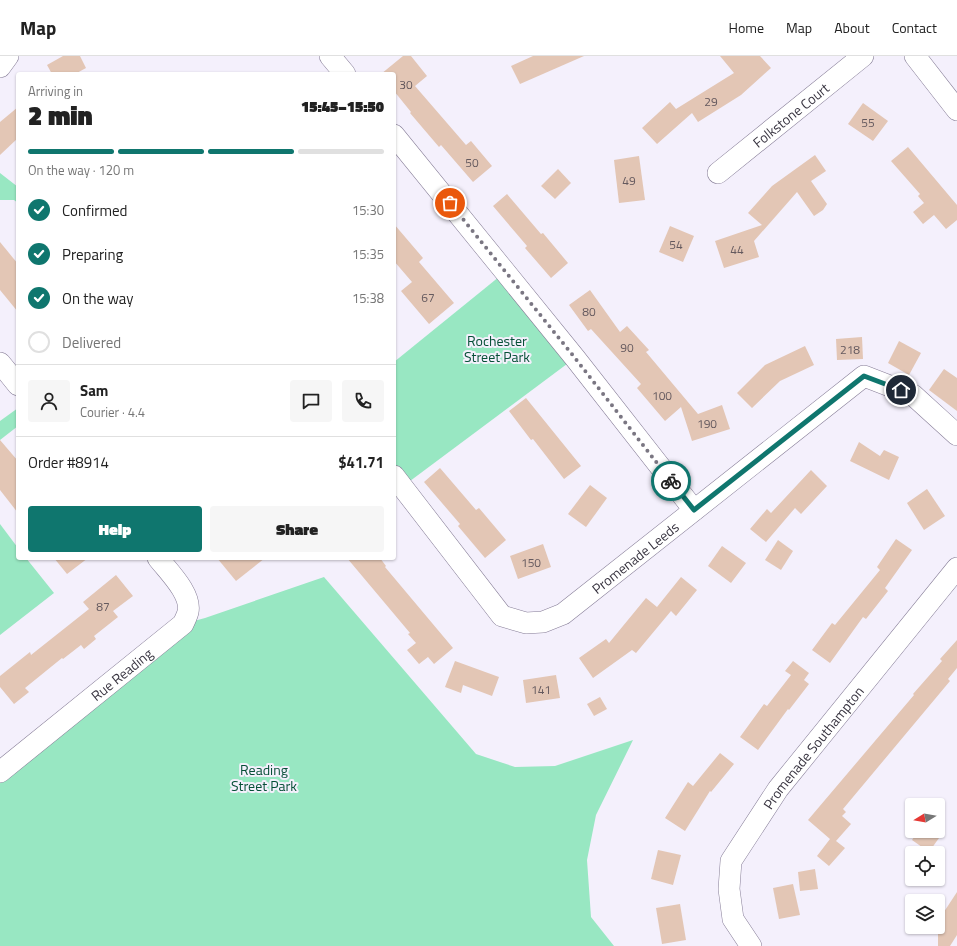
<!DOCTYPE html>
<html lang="en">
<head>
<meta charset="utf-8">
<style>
	body { margin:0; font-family:"Titillium Web",sans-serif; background:#f6f6f6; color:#222; height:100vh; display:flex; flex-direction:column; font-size:15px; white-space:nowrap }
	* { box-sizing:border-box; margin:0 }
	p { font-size:13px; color:#767676 }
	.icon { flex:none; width:22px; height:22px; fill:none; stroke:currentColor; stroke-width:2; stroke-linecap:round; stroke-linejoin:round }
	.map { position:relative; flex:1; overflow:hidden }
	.side { position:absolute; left:16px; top:16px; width:380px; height:488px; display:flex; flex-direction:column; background:#fff; border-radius:4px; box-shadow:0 1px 3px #0004 }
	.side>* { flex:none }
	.needle { width:26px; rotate:259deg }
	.buttons { position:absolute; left:905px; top:742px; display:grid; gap:8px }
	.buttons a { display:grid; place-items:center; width:40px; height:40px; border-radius:4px; background:#fff; box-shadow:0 1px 3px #0004; font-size:20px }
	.pin { position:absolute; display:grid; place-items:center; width:34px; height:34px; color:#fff; margin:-17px; border:2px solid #fff; border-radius:50%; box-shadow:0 1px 4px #0007 }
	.courier { position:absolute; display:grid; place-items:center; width:40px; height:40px; margin:-20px; border:3px solid #0f766e; border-radius:50%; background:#fff; color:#222; box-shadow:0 1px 5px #0007 }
	.summary em { font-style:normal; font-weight:800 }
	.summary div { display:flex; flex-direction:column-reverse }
	.summary { display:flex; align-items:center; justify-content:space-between; height:68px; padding:0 12px }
	h1 { font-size:26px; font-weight:800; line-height:30px }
	.bar { display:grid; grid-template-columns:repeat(4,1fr); gap:6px 4px; align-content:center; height:48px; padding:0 12px }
	.bar i { height:5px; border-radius:3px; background:#e0e0e0 }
	.bar .current { background:#0f766e }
	.bar p { grid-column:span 4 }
	.line { display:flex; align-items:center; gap:10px; padding:0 12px; border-top:1px solid #e0e0e0 }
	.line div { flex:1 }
	.round { display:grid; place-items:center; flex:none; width:42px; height:42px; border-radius:4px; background:#f6f6f6 }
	ol { padding:0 12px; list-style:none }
	li { display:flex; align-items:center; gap:12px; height:44px }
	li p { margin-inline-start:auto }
	li .icon { padding:4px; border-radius:50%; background:#0f766e; color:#fff; stroke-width:4 }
	li:last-child { color:#767676 }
	li i { width:22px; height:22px; border:2px solid #e0e0e0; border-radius:50% }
	.cta { display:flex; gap:8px; margin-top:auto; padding:8px 12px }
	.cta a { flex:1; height:46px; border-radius:4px; background:#0f766e; color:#fff; font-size:16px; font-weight:800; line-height:46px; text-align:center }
	.cta a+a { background:#f6f6f6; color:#222 }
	header { display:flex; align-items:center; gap:24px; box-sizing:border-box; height:56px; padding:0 20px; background:#fff; border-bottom:1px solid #e0e0e0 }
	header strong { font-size:19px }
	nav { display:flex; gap:22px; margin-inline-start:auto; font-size:14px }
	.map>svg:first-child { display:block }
</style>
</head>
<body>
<header>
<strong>Map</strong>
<nav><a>Home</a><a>Map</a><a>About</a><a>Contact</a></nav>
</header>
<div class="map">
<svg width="957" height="890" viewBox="0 0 957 890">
	<rect width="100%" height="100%" fill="#f4f0fc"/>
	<!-- green -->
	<g fill="#98e7c2">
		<polygon points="0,117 18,131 18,147 14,144 0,144"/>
		<polygon points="505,216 575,302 402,431 394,420 394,306"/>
		<polygon points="18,352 18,370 0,384 0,365"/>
		<polygon points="0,468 18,492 18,502 26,502 54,537 0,579"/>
		<polygon points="324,521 476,698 515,711 555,710 633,684 596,759 587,804 591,861 614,890 0,890 0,716 183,568 205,562"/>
	</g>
	<!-- building -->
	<g fill="#e3c6b5">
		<polygon points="63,0 80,0 86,12 75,18 52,18 47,9"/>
		<polygon points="403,0 411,0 427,20 415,30 466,89 471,85 492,110 473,126 441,89 439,91 410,57 411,56 394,35 394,18 381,18"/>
		<polygon points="533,0 584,0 520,28 511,10"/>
		<polygon points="720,0 760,0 771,12 741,39 698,66 692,57 657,88 642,72 670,46 676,53 734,17"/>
		<polygon points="863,47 888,65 873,85 848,68"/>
		<polygon points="18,51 18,82 0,99 0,66"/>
		<polygon points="908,91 957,149 957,164 946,173 934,159 923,168 913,156 924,147 918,140 920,138 891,105"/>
		<polygon points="815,99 826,115 811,125 827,148 823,154 814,160 797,136 754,185 759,201 724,212 715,185 762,169 748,157 772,130"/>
		<polygon points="639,100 645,144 619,147 614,104"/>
		<polygon points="558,113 571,127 555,143 541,130"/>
		<polygon points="507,138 541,178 543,177 568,207 551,222 525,192 527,190 493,150"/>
		<polygon points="394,168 423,202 419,206 454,247 429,268 401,235 412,226 394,205"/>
		<polygon points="670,170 694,180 683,206 659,196"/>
		<polygon points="0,186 18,208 18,256 0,234"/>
		<polygon points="590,234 620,276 627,270 649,294 646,296 698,358 722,349 730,373 692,385 681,351 665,365 637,332 641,328 591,273 588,275 569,249"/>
		<polygon points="862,281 863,303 837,304 836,283"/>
		<polygon points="899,285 921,297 909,319 888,307"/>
		<polygon points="805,290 814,309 780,325 752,352 737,337 765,309"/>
		<polygon points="944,313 957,322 957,355 929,334"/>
		<polygon points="526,342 581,410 564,423 533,383 531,384 509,355"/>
		<polygon points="0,384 18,405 18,457 0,434"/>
		<polygon points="859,386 880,400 884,394 899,401 889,424 850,405"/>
		<polygon points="440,412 476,454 479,452 506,484 485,502 458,470 460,468 424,426"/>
		<polygon points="811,414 827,430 801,458 795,452 766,486 750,473 767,453 771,457"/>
		<polygon points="590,429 607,442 586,471 568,458"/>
		<polygon points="927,433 945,460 924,474 907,447"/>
		<polygon points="896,483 912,494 885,532 888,535 866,563 863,561 830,607 812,594 832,567 835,569 880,514 877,511"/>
		<polygon points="778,484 793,495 781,514 765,504"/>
		<polygon points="543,488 551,511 518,523 510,500"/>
		<polygon points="722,490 746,507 731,527 708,510"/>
		<polygon points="54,502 88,502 67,518"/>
		<polygon points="217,502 265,502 236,525"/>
		<polygon points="347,502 380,502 386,510 385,511 453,592 434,608 428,601 419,608 407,594 416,587 408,578 410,577"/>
		<polygon points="116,519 133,540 113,555 118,561 94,580 96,583 84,593 81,589 63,603 62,602 25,632 29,636 14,648 0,631 0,620 30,596 31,599 89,553 83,546"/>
		<polygon points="681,521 697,534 676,560 671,555 636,597 632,594 593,622 579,602 606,583 609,587 646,542 657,551"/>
		<polygon points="957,584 957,612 948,623 950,625 843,753 846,756 842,760 851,768 836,785 845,792 829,810 817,800 830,783 808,764 914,639 913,638 942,605 940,603"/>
		<polygon points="455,605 499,621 492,640 463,629 461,637 445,631"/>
		<polygon points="793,605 809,617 804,624 809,628 789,654 788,653 758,694 740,681 764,648 767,650 791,619 785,615"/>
		<polygon points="556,619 560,642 526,647 523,624"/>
		<polygon points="600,641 607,653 594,660 587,648"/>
		<polygon points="720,697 734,708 711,736 710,735 685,775 665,762 688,726 693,730"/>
		<polygon points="918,775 944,775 929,796 912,784"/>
		<polygon points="658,794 681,799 673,829 651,823"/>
		<polygon points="815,813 818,833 800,835 798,816"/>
		<polygon points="793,828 800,859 779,863 773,832"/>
		<polygon points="957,836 957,879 950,890 938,890 938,865"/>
		<polygon points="680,848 686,884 662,888 656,852"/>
	</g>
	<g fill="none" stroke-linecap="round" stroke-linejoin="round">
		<defs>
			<g id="minor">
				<polyline points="330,0 345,18"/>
				<polyline points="915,0 957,54"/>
				<polyline points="0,11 8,0"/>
				<polyline points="394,79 575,302 694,454"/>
				<path id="s1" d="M718 117 863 0"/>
				<polyline points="0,307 18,329"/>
				<path id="s2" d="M394 420 502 560 526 567 543 566 563 558 864 320 913 339 957 379"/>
				<path id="s3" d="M0 716 183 568C185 564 187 560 188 556 192 538 168 515 158 502"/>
				<path id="s4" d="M751 890 733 863 729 833 731 805 778 733 957 512"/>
			</g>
		</defs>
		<!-- minor casing -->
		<use href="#minor" stroke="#867d97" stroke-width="22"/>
		<!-- minor -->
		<use href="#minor" stroke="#fff" stroke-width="21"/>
	</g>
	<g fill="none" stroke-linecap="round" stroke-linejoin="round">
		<!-- done -->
		<polyline stroke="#7a7682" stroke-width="4" stroke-dasharray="0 7.2" points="450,147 575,302 671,425"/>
		<!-- route -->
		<polyline stroke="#0f766e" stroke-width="5" points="671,425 694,454 864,320 901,334"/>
	</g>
	<g text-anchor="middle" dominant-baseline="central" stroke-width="4" stroke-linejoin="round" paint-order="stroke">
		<!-- number labels -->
		<g font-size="12" fill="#64595e">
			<text x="406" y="28">30</text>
			<text x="711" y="45">29</text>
			<text x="868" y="66">55</text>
			<text x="472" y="106">50</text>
			<text x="629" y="124">49</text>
			<text x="676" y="188">54</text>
			<text x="737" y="193">44</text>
			<text x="428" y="241">67</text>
			<text x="589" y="255">80</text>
			<text x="627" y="291">90</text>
			<text x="850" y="293">218</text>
			<text x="662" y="339">100</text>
			<text x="707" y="367">190</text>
			<text x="531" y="506">150</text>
			<text x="103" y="550">87</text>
			<text x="541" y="633">141</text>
		</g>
		<!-- street labels -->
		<g font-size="14" fill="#393541" stroke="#f4f0fc">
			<text stroke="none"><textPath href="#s1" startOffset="93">Folkstone Court</textPath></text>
			<text stroke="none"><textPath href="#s2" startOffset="332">Promenade Leeds</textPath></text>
			<text stroke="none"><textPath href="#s3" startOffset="156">Rue Reading</textPath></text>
			<text stroke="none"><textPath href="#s4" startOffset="231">Promenade Southampton</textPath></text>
		</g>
		<!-- park labels -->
		<g font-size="14" fill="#054f36" stroke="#f4f0fc">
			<text x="497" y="284">Rochester<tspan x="497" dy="16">Street Park</tspan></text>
			<text x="264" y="713">Reading<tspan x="264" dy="16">Street Park</tspan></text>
		</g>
	</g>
</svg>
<div class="buttons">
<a><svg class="needle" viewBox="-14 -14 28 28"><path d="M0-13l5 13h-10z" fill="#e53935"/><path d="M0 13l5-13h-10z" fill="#767676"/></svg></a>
<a><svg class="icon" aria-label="locate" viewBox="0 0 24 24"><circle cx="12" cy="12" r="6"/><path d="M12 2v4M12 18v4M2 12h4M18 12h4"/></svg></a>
<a><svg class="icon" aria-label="layers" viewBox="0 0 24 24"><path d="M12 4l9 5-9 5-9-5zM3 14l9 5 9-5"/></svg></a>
</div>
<div class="pin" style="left:450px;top:147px;background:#ea580c"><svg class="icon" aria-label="bag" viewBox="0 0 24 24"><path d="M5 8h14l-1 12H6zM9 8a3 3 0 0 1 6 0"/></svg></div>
<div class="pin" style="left:901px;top:334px;background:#1f2937"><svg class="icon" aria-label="home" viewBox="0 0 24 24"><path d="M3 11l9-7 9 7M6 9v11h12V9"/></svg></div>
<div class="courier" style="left:671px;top:425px"><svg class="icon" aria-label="bike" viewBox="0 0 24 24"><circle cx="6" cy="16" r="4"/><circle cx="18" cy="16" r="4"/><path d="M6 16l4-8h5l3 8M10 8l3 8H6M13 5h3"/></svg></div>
<section class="side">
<div class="summary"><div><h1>2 min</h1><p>Arriving in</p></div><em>15:45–15:50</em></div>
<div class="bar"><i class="current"></i><i class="current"></i><i class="current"></i><i></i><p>On the way · 120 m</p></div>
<ol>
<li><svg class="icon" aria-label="check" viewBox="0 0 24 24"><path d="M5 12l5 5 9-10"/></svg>Confirmed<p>15:30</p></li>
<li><svg class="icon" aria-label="check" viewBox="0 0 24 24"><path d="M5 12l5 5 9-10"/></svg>Preparing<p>15:35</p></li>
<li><svg class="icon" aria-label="check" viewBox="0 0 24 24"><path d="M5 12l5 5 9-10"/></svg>On the way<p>15:38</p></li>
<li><i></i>Delivered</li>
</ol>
<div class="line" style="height:72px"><a class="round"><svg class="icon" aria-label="person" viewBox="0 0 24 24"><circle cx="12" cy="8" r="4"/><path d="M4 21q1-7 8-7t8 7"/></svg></a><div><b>Sam</b><p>Courier · 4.4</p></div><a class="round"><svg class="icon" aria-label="chat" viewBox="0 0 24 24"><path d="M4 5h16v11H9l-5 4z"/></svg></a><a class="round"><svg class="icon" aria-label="phone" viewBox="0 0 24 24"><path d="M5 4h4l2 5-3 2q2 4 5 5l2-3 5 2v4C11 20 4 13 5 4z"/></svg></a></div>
<div class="line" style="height:52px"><div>Order #8914</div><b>$41.71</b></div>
<div class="cta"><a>Help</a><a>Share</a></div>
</section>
</div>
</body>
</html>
